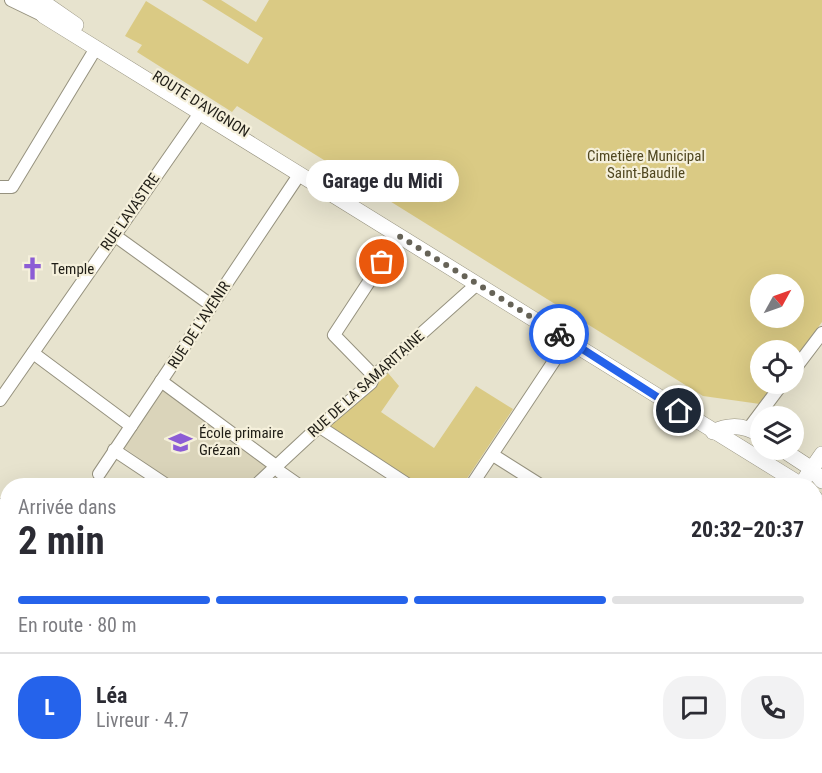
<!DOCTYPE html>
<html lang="fr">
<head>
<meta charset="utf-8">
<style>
	body { margin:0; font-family:"Roboto Condensed",sans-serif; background:#f2f2f3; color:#2b2b33; height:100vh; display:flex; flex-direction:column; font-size:22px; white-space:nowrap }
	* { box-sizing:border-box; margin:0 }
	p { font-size:20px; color:#7c7c81 }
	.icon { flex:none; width:33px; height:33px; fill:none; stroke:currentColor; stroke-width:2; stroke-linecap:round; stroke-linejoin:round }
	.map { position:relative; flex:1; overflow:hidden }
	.panel { position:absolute; left:0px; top:478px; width:822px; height:296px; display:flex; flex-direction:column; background:#fff; border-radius:24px 24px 0 0; box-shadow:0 6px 24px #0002 }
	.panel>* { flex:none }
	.needle { width:39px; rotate:50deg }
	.fabs { position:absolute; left:750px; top:274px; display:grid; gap:12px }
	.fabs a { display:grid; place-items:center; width:54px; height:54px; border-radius:50%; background:#fff; box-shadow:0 6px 24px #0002; font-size:30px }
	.pin { position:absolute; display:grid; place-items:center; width:51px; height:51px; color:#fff; margin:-26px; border:3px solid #fff; border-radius:50%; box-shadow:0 2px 6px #0007 }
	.courier { position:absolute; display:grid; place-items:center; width:60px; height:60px; margin:-30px; border:4px solid #2563eb; border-radius:50%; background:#fff; color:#222; box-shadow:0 2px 8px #0007 }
	.bubble { position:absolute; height:42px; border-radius:21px; background:#fff; box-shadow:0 6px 24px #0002; font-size:20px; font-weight:700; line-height:42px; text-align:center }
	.head em { font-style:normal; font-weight:700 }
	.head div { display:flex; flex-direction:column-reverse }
	.head { display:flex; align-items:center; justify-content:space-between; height:102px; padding:0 18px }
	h1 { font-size:39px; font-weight:700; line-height:45px }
	.bar { display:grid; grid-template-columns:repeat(4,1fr); gap:9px 6px; align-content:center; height:72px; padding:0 18px }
	.bar i { height:8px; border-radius:4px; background:#e1e1e2 }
	.bar .active { background:#2563eb }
	.bar p { grid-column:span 4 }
	.line { display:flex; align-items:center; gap:15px; padding:0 18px; border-top:2px solid #e1e1e2 }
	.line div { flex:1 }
	.round { display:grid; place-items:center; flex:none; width:63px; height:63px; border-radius:24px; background:#f2f2f3 }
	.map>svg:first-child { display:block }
</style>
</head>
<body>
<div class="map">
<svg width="822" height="773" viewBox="0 0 822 773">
	<rect width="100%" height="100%" fill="#e7e3ce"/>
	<!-- built -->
	<g fill="#dad4ba">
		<polygon points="161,389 268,465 244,486 179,486 123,447"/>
		<polygon points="0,513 8,521 7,575 0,578"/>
	</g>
	<!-- green -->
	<g fill="#daca84" fill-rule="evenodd">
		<path d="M202 0H221L256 22 269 0H822V322L794 360V351H760V384H775L760 404 703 396 237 106 232 112 137 52 142 45 125 36 146 1 248 64 263 38ZM760 285H794V318H760Z"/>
		<polygon points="388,373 399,386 381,412 434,448 476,386 513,409 462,486 421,486 330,426"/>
		<polygon points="528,767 530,768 525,773 458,773 462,767"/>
	</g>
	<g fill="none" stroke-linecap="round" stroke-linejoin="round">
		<defs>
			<g id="minor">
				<polyline points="11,0 42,15"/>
				<polyline points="0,187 12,187 96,48"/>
				<polyline points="114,235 211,305"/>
				<polyline points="33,353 131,426"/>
				<polyline points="794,370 822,333"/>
				<polyline points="374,376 334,335 399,236"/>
				<polyline points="161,381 276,466 280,472 300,486"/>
				<polyline points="0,400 200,113"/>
				<polyline points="320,427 410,486"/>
				<polyline points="749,428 782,384"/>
				<polyline points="114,450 168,486"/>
				<polyline points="493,455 542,486"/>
				<polyline points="99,474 299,175"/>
				<polyline points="255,486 312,433 371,383 374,376 477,284"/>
				<polyline points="471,486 568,340"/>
				<polyline points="0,505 8,512"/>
				<polyline points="0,589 8,587"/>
				<polyline points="814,724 822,722"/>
				<polyline points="0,726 8,721"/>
				<polyline points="0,735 8,747"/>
				<polyline points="20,766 25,773"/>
				<polyline points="170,766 176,773"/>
				<polyline points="542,766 552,773"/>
				<polyline points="264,773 268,766"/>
				<polyline points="642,773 647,769 667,766"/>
				<polyline points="797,773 800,766"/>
			</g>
			<g id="major">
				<polyline points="30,0 44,16 803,486"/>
				<polyline points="40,0 76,25"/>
				<path d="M713 432C729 424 745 425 760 435"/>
				<polyline points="783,450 812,469 822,481"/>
				<polyline points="806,477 822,454"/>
				<polyline points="814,497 822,507"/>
			</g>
		</defs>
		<!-- minor casing -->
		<use href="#minor" stroke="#96927f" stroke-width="14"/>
		<!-- major casing -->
		<use href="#major" stroke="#96927f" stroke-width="16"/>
		<!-- minor -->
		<use href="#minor" stroke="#fff" stroke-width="12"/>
		<!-- major -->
		<use href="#major" stroke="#fff" stroke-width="15"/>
	</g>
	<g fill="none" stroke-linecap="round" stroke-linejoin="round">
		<!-- done -->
		<polyline stroke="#666357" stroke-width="6" stroke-dasharray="0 10.8" points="382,262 399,236 559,334"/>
		<!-- route -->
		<polyline stroke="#2563eb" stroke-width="8" points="559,334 679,411"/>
	</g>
	<!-- icons -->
	<defs>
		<symbol id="church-bare" viewBox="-9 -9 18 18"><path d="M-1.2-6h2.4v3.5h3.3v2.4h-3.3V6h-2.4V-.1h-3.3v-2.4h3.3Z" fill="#8c5cd5" stroke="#f5f0db" stroke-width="2.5" paint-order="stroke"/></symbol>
		<symbol id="school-bare" viewBox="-9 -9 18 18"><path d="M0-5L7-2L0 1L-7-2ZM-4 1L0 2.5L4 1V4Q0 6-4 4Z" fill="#8c5cd5" stroke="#f5f0db" stroke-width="2.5" paint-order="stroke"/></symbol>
	</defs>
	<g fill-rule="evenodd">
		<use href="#church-bare" x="16" y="252" width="33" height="33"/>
		<use href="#school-bare" x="164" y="426" width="33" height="33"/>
	</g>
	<g text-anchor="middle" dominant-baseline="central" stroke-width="4.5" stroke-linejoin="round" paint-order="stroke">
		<!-- street labels -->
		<g font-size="15" fill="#201e17" stroke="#f5f0db">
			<text transform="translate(201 104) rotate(32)">ROUTE D'AVIGNON</text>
			<text transform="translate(130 212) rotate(-55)">RUE LAVASTRE</text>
			<text transform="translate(199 325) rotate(-57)">RUE DE L'AVENIR</text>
			<text transform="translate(366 384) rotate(-42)">RUE DE LA SAMARITAINE</text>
		</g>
		<!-- park labels -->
		<g font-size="15" fill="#504720" stroke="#f5f0db">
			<text x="646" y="156">Cimetière Municipal<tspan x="646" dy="17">Saint-Baudile</tspan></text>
		</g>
		<!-- poi labels -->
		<g font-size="15" fill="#201e17" stroke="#f5f0db" text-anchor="start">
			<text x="51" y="269">Temple</text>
			<text x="199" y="433">École primaire<tspan x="199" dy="17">Grézan</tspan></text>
		</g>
	</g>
</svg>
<div class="fabs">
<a><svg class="needle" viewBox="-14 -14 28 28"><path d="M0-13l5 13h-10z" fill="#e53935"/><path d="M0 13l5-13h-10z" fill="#7c7c81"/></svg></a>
<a><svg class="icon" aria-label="locate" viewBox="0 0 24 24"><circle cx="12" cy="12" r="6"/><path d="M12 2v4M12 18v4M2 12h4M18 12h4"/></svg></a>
<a><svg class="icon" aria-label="layers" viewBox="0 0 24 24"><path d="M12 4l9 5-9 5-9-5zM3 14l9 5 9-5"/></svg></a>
</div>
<div class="pin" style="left:382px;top:262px;background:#ea580c"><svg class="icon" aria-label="bag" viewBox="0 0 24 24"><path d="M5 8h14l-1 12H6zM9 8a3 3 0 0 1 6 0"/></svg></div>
<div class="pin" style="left:679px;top:411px;background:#1f2937"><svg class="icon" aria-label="home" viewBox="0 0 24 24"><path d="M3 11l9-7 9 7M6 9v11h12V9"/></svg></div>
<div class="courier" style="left:559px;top:334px"><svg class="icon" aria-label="bike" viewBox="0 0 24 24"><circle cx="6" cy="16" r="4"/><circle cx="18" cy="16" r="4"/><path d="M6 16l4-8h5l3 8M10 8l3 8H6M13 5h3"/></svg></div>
<div class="bubble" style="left:306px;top:160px;width:153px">Garage du Midi</div>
<section class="panel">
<div class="head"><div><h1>2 min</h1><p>Arrivée dans</p></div><em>20:32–20:37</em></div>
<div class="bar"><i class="active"></i><i class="active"></i><i class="active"></i><i></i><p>En route · 80 m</p></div>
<div class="line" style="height:108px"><b class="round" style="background:#2563eb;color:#fff">L</b><div><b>Léa</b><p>Livreur · 4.7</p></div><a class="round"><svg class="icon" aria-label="chat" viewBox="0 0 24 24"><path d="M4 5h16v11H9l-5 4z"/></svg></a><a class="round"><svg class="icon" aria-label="phone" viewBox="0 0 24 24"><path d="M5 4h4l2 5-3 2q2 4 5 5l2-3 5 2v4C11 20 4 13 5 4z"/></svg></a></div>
</section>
</div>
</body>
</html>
